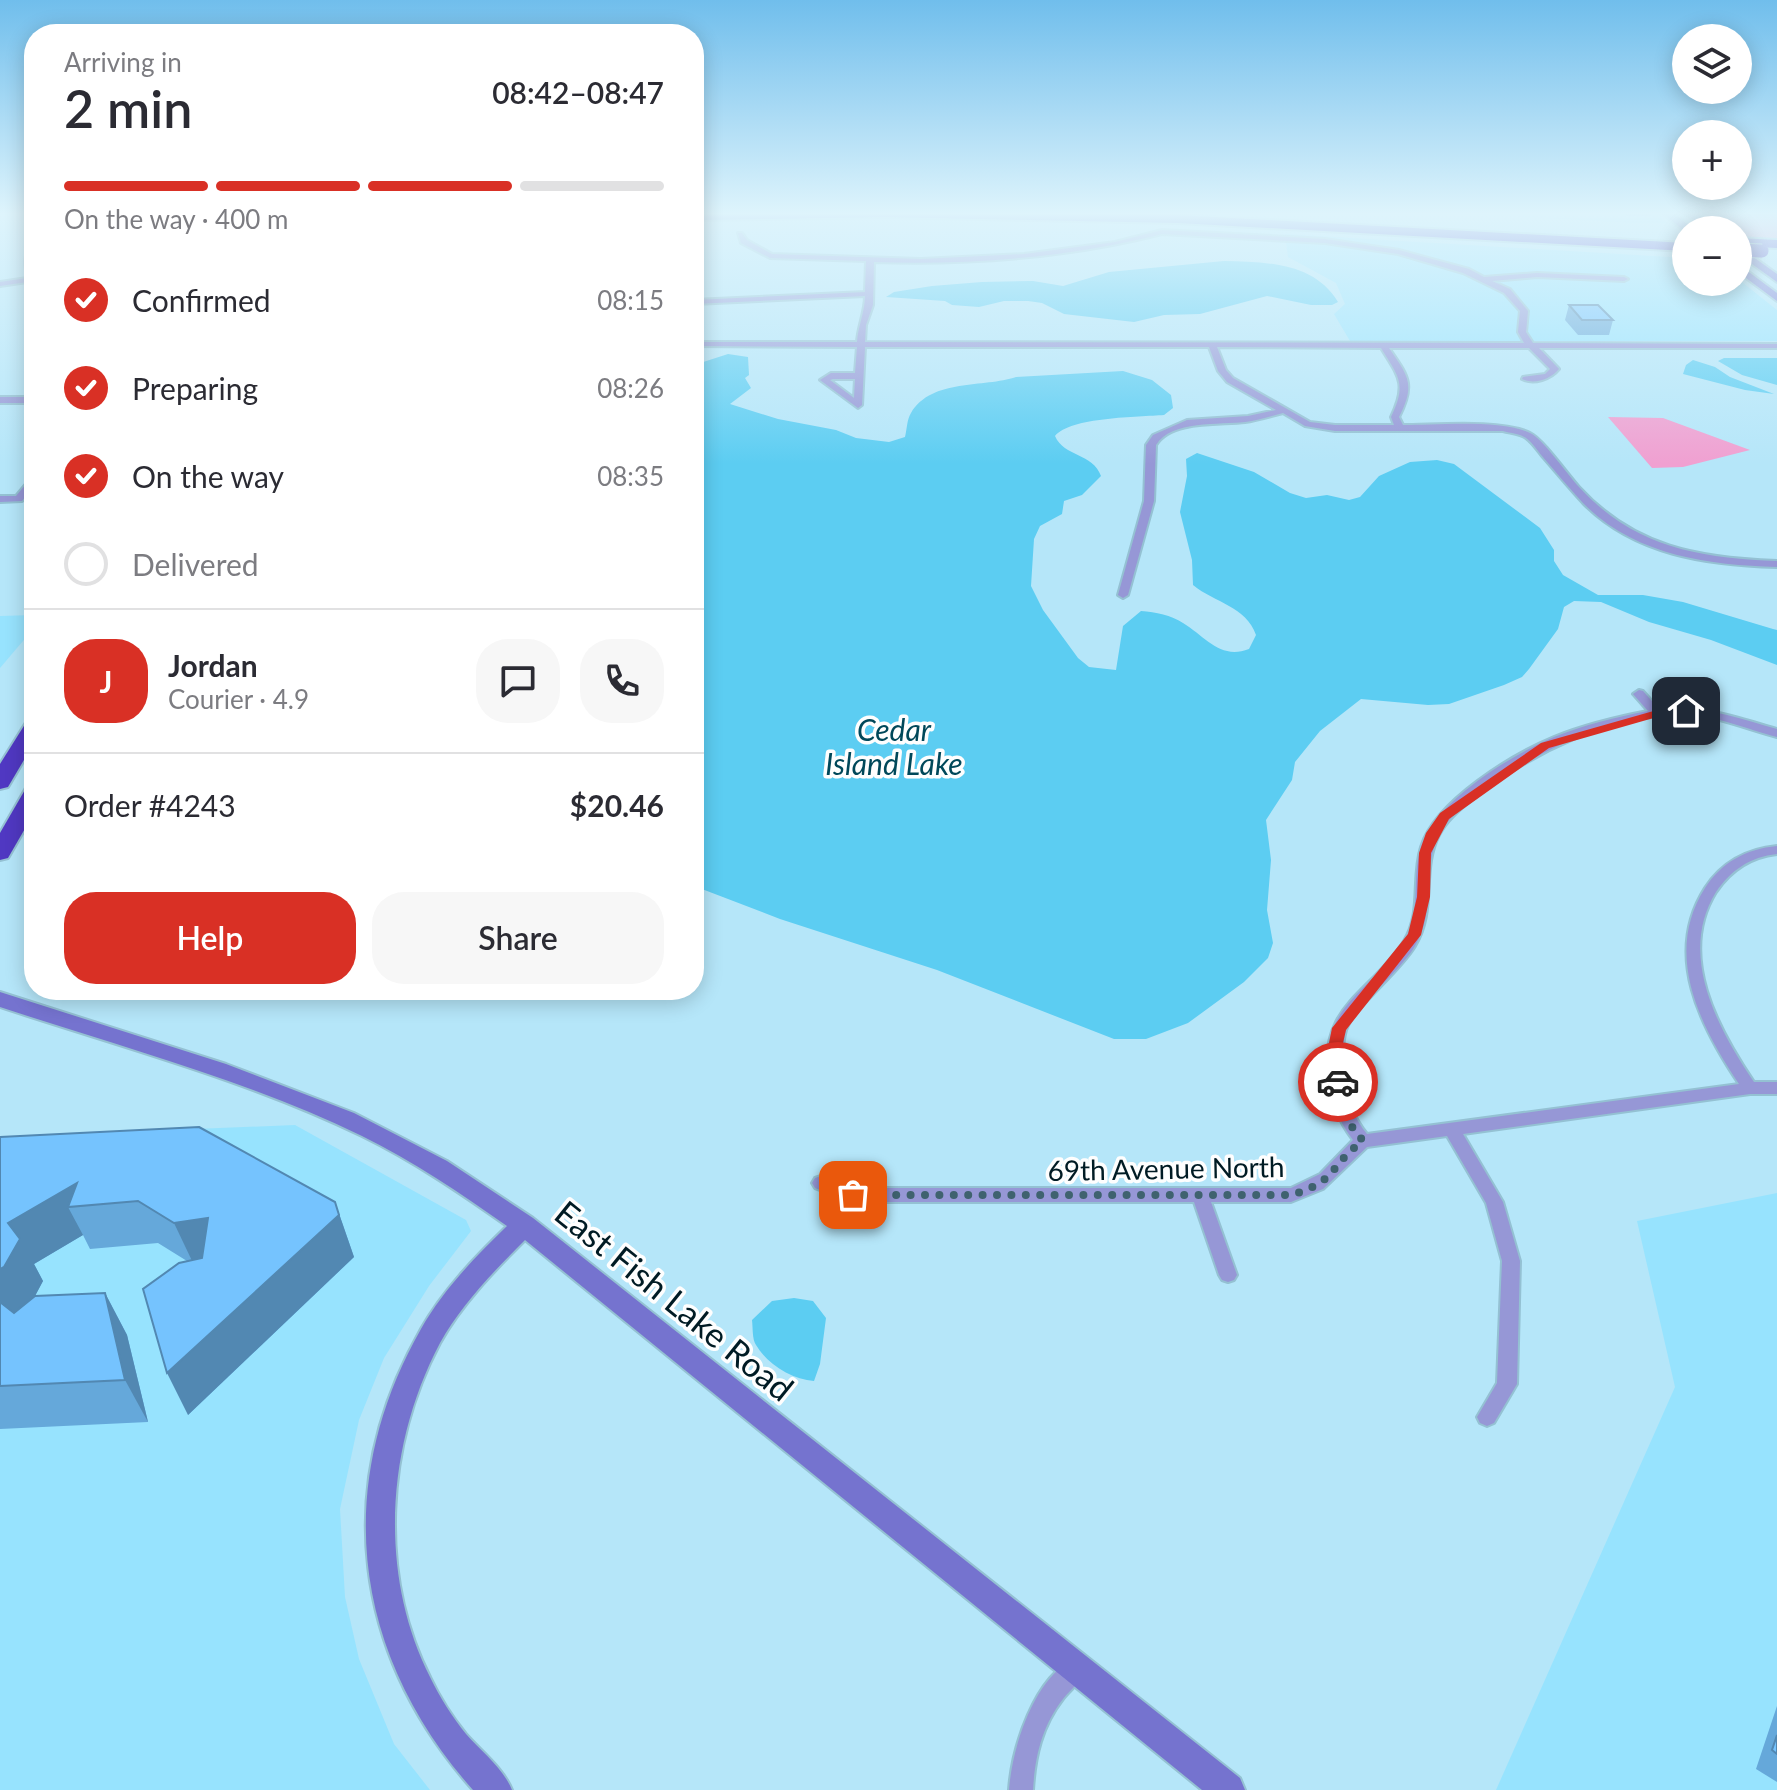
<!DOCTYPE html>
<html lang="en">
<head>
<meta charset="utf-8">
<style>
	body { margin:0; font-family:Lato,sans-serif; background:#f7f7f7; color:#2b2b33; height:100vh; display:flex; flex-direction:column; font-size:30px; white-space:nowrap }
	* { box-sizing:border-box; margin:0 }
	p { font-size:26px; color:#7c7c81 }
	.icon { flex:none; width:44px; height:44px; fill:none; stroke:currentColor; stroke-width:2; stroke-linecap:round; stroke-linejoin:round }
	.map { position:relative; flex:1; overflow:hidden }
	.drawer { position:absolute; left:24px; top:24px; width:680px; height:976px; display:flex; flex-direction:column; background:#fff; border-radius:32px; box-shadow:0 4px 20px #0003 }
	.drawer>* { flex:none }
	.controls { position:absolute; left:1672px; top:24px; display:grid; gap:16px }
	.controls a { display:grid; place-items:center; width:80px; height:80px; border-radius:50%; background:#fff; box-shadow:0 4px 20px #0003; font-size:40px }
	.pin { position:absolute; display:grid; place-items:center; width:68px; height:68px; color:#fff; margin:-34px; border-radius:16px; box-shadow:0 4px 12px #0006 }
	.courier { position:absolute; display:grid; place-items:center; width:80px; height:80px; margin:-40px; border:6px solid #d93025; border-radius:50%; background:#fff; color:#222; box-shadow:0 2px 10px #0007 }
	.headline em { font-style:normal; font-weight:600 }
	.headline div { display:flex; flex-direction:column-reverse }
	.headline { display:flex; align-items:center; justify-content:space-between; height:136px; padding:0 40px }
	h1 { font-size:52px; font-weight:600; line-height:60px }
	.bar { display:grid; grid-template-columns:repeat(4,1fr); gap:12px 8px; align-content:center; height:96px; padding:0 40px }
	.bar i { height:10px; border-radius:6px; background:#e1e1e2 }
	.bar .active { background:#d93025 }
	.bar p { grid-column:span 4 }
	.line { display:flex; align-items:center; gap:20px; padding:0 40px; border-top:2px solid #e1e1e2 }
	.line div { flex:1 }
	.round { display:grid; place-items:center; flex:none; width:84px; height:84px; border-radius:32px; background:#f7f7f7 }
	ol { padding:0 40px; list-style:none }
	li { display:flex; align-items:center; gap:24px; height:88px }
	li p { margin-inline-start:auto }
	li .icon { padding:8px; border-radius:50%; background:#d93025; color:#fff; stroke-width:4 }
	li:last-child { color:#7c7c81 }
	li i { width:44px; height:44px; border:4px solid #e1e1e2; border-radius:50% }
	.primary-button { display:flex; gap:16px; margin-top:auto; padding:16px 40px }
	.primary-button a { flex:1; height:92px; border-radius:32px; background:#d93025; color:#fff; font-size:32px; font-weight:600; line-height:92px; text-align:center }
	.primary-button a+a { background:#f7f7f7; color:#2b2b33 }
	.map>svg:first-child { display:block }
</style>
</head>
<body>
<div class="map">
<svg width="1777" height="1790" viewBox="0 0 1777 1790">
	<rect width="100%" height="100%" fill="#b5e6f9"/>
	<!-- built -->
	<g fill="#97e3fe">
		<polygon points="1449,213 1654,213 1667,223 1635,223"/>
		<polygon points="1285,234 1686,258 1686,282 1738,282 1738,279 1777,310 1777,341 1350,341 1334,314 1345,304 1336,283 1288,257"/>
		<polygon points="34,615 34,628 0,668 0,616"/>
		<polygon points="295,1125 466,1220 471,1231 429,1286 384,1358 359,1420 340,1509 345,1597 359,1659 394,1744 430,1790 0,1790 0,1155 65,1143 71,1134"/>
		<polygon points="1777,1193 1777,1790 1496,1790 1675,1387 1637,1221"/>
	</g>
	<!-- green -->
	<g fill="#f0a0d1">
		<polygon points="1701,213 1777,213 1777,239 1738,237 1738,230 1725,230"/>
		<polygon points="1608,417 1663,418 1750,450 1683,467 1652,468"/>
	</g>
	<!-- water -->
	<g fill="#5ccdf2">
		<path d="M1224 261C1265 262 1314 262 1338 302L1332 305H1311L1267 296 1200 314 1164 315 1134 322 1064 314 1042 303 1028 301H1004L979 307 952 305 945 301 886 297 894 292 932 286 982 282 1033 281 1063 286 1109 272Z"/>
		<path d="M728 354 748 357 749 375 745 378 751 388 730 404 778 419 836 430 856 438 889 442 905 437C907 429 907 419 911 413 932 378 984 388 1016 377L1123 371 1152 380 1171 395 1173 408 1164 415C1139 417 1070 417 1055 436 1064 457 1093 453 1101 476L1082 495 1064 501 1062 514 1040 526 1034 539 1031 586 1043 610 1078 658 1089 667 1116 670 1123 626 1141 611C1156 612 1171 615 1183 623 1206 637 1220 660 1249 649L1256 635C1246 606 1215 603 1193 585L1192 560 1180 512 1187 476 1186 459 1197 453 1254 472 1290 493 1306 498 1327 495 1349 500 1360 497 1379 476 1410 462 1437 460 1454 464 1540 528 1554 550V561L1563 575 1598 595H1643L1683 602 1773 629 1777 630V665L1711 640 1649 622 1601 602 1574 601 1564 607 1558 629 1529 669 1522 677 1504 685 1449 704 1428 705 1361 699 1320 731 1295 762 1292 780 1266 820 1271 860 1267 910 1273 943 1268 958 1244 982 1188 1023 1146 1039H1114L937 970 780 919 694 886V365Z"/>
		<polygon points="1724,358 1777,358 1777,385 1742,375 1718,361"/>
		<polygon points="1693,360 1715,367 1730,377 1774,394 1745,390 1683,374 1686,365"/>
		<path d="M794 1298 813 1301 826 1318 820 1364 814 1381C792 1379 768 1365 756 1345 752 1339 753 1328 752 1320L772 1301Z"/>
	</g>
	<g fill="none" stroke-linecap="round" stroke-linejoin="round">
		<defs>
			<g id="street">
				<path d="M1162 230 1325 239 1399 250 1469 269 1484 277 1537 273 1624 277 1628 279 1624 281 1537 277 1492 281 1510 289 1528 311 1526 332 1533 343 1777 344V348H1539L1559 369C1551 379 1534 385 1522 379L1523 377 1545 374 1550 369 1529 348H1389C1408 376 1416 384 1399 417L1403 425C1436 425 1502 419 1530 433 1542 438 1568 475 1579 487 1634 547 1698 558 1777 561V567C1707 565 1634 555 1583 503 1569 488 1556 472 1542 456 1538 451 1532 442 1526 438 1521 434 1510 433 1503 431H1335L1305 426 1283 413C1271 416 1258 420 1245 422 1220 425 1171 420 1156 445L1154 501 1128 595 1123 598 1118 595 1144 501 1146 445 1153 435 1187 420 1248 416 1276 410 1227 382 1218 371 1209 347H865L862 405 858 408 820 380 831 373H855L857 347 694 346V342H857C858 326 865 312 865 296L694 304V300L865 292 866 261 770 258 741 243 738 233H742L747 240 772 254 921 259 1024 254 1115 242ZM1162 234 1325 243 1398 254 1463 273 1504 293 1520 311 1518 332 1524 343 865 342 866 325 873 305 874 262C970 265 1068 258 1162 234ZM1217 347 1381 348C1399 377 1407 384 1391 417L1394 425H1335L1310 422 1233 378 1226 370ZM833 379H855L854 398 830 380Z"/>
				<path d="M34 242 32 260 34 281 0 286V282L27 278C25 265 23 251 34 242Z"/>
				<rect x="0" y="397" width="34" height="6"/>
				<polygon points="34,477 34,486 22,501 0,502 0,496 16,496 31,478"/>
				<path d="M1639 690 1643 691 1659 709C1700 704 1738 718 1777 729V737C1746 729 1715 715 1683 715 1611 714 1532 753 1477 796 1463 806 1447 819 1439 835 1421 870 1437 910 1415 946 1400 972 1354 1007 1346 1030 1342 1045 1342 1064 1344 1079 1347 1100 1354 1118 1367 1134L1739 1084C1700 1026 1663 954 1705 888 1722 862 1746 849 1777 846V854C1750 857 1731 870 1716 892 1677 955 1718 1029 1754 1082H1777V1094H1750L1463 1134 1503 1202 1520 1261 1517 1384 1494 1423 1487 1426 1480 1423 1477 1417 1497 1383 1502 1261 1486 1203 1447 1136 1367 1147 1323 1189 1291 1202H1211L1237 1275 1234 1280 1228 1282 1222 1280 1219 1275 1194 1202H853L815 1188 812 1183 815 1178 821 1176 854 1188H1291L1320 1174 1353 1140C1339 1122 1331 1101 1328 1079 1319 1004 1370 994 1404 941 1422 912 1411 878 1421 847 1435 801 1513 754 1554 737 1584 725 1616 717 1648 711L1633 694Z"/>
				<path d="M1076 1658 1084 1661 1087 1669C1082 1681 1071 1689 1063 1699 1042 1726 1035 1756 1033 1790H1009C1012 1748 1034 1676 1076 1658Z"/>
			</g>
			<g id="secondary">
				<polygon points="1662,213 1673,213 1695,230 1686,232"/>
				<polygon points="1685,213 1696,213 1718,230 1707,230"/>
				<polygon points="1738,246 1777,274 1777,282 1738,254"/>
				<polygon points="1738,264 1777,293 1777,301 1738,272"/>
				<path d="M0 992 226 1064 354 1113 447 1161 533 1218 1240 1778 1245 1790H1202L525 1240C494 1271 461 1305 440 1343 386 1445 378 1574 430 1677 439 1696 453 1718 466 1734 482 1752 503 1768 512 1790H473C353 1655 331 1487 421 1329 443 1290 475 1257 507 1226 460 1193 413 1161 362 1136 247 1080 121 1047 0 1007Z"/>
			</g>
			<g id="highway">
				<polygon points="694,213 1178,215 1686,243 1686,251 1178,223 885,217 694,220"/>
				<polygon points="1738,238 1777,240 1777,248 1738,246"/>
				<polygon points="34,719 34,743 8,787 0,789 0,764 27,721"/>
				<polygon points="34,786 34,813 8,858 0,860 0,833 26,788"/>
			</g>
		</defs>
		<!-- street casing -->
		<use href="#street" stroke="#94c1d3" stroke-width="4"/>
		<!-- secondary casing -->
		<use href="#secondary" stroke="#94c1d3" stroke-width="4"/>
		<!-- highway casing -->
		<use href="#highway" stroke="#94c1d3" stroke-width="4"/>
		<!-- street -->
		<use href="#street" fill="#9697d6" fill-rule="evenodd"/>
		<!-- secondary -->
		<use href="#secondary" fill="#7573cf" fill-rule="evenodd"/>
		<!-- highway -->
		<use href="#highway" fill="#5038c2" fill-rule="evenodd"/>
		<defs>
			<polyline id="highway-bridge" points="1738,250 1762,251"/>
		</defs>
		<!-- highway-bridge casing -->
		<use href="#highway-bridge" stroke="#94c1d3" stroke-width="15" stroke-linecap="butt"/>
		<!-- highway-bridge -->
		<use href="#highway-bridge" stroke="#5038c2" stroke-width="13"/>
	</g>
	<!-- wall -->
	<g fill="#65a8da">
		<polygon points="1624,213 1651,213 1650,216 1627,216"/>
		<polygon points="1569,305 1613,320 1609,335 1578,335 1565,320"/>
		<polygon points="0,1137 335,1202 354,1257 188,1415 187,1261 158,1243 90,1249 83,1235 34,1264 43,1281 35,1296 105,1293 127,1335 148,1422 0,1429"/>
		<polygon points="1777,1706 1777,1782 1756,1769"/>
	</g>
	<!-- shaded-wall -->
	<g fill="#5288b2">
		<polygon points="77,1183 68,1207 83,1235 34,1264 43,1281 28,1309 0,1322 0,1269 8,1223"/>
		<polygon points="335,1202 354,1257 188,1415 167,1373"/>
		<polygon points="208,1218 226,1260 194,1265 174,1223"/>
		<polygon points="105,1293 127,1335 148,1422 125,1380"/>
	</g>
	<!-- building -->
	<g fill="#75c3fe" stroke="#5288b2" stroke-width="2">
		<polygon points="1569,305 1598,305 1613,320 1582,320"/>
		<polygon points="199,1127 335,1202 339,1215 167,1373 143,1289 179,1263 202,1258 208,1218 174,1223 138,1201 68,1207 77,1183 8,1223 20,1239 4,1267 0,1269 0,1137"/>
		<polygon points="105,1293 125,1380 0,1386 0,1302 14,1313 35,1296"/>
		<polygon points="1777,1735 1777,1754 1772,1750"/>
	</g>
	<!-- sky -->
	<linearGradient id="sky" x2="0" y2="1"><stop stop-color="#70beec"/><stop offset="0.46" stop-color="#def4fc"/><stop offset="1" stop-color="#def4fc" stop-opacity="0"/></linearGradient>
	<rect width="1777" height="464" fill="url(#sky)"/>
	<!-- route -->
	<polygon fill="#d93025" points="1686,708 1690,709 1690,714 1657,717 1549,748 1449,819 1431,853 1430,897 1421,935 1346,1030 1343,1043 1345,1082 1343,1086 1333,1086 1329,1043 1332,1028 1408,934 1417,897 1419,853 1426,833 1440,813 1541,743 1657,710"/>
	<g fill="none" stroke-linecap="round" stroke-linejoin="round">
		<!-- done -->
		<path stroke="#3f626f" stroke-width="8" stroke-dasharray="0 14.4" d="M853 1195H1291C1338 1182 1330 1164 1363 1141L1343 1115 1338 1082"/>
	</g>
	<g text-anchor="middle" dominant-baseline="central" stroke-width="7" stroke-linejoin="round" paint-order="stroke">
		<!-- street labels -->
		<g font-size="28" fill="#001b24" stroke="#fefefe">
			<text transform="translate(1166 1168) rotate(-1)">69th Avenue North</text>
		</g>
		<!-- water labels -->
		<g font-size="30" font-style="italic" fill="#00485a" stroke="#fefefe">
			<text x="894" y="729">Cedar<tspan x="894" dy="34">Island Lake</tspan></text>
		</g>
		<!-- near-street labels -->
		<g font-size="34" fill="#001b24" stroke="#fefefe">
			<text transform="translate(675 1300) rotate(39)">East Fish Lake Road</text>
		</g>
	</g>
</svg>
<div class="controls">
<a><svg class="icon" aria-label="layers" viewBox="0 0 24 24"><path d="M12 4l9 5-9 5-9-5zM3 14l9 5 9-5"/></svg></a>
<a>+</a>
<a>−</a>
</div>
<div class="pin" style="left:853px;top:1195px;background:#ea580c"><svg class="icon" aria-label="bag" viewBox="0 0 24 24"><path d="M5 8h14l-1 12H6zM9 8a3 3 0 0 1 6 0"/></svg></div>
<div class="pin" style="left:1686px;top:711px;background:#1f2937"><svg class="icon" aria-label="home" viewBox="0 0 24 24"><path d="M3 11l9-7 9 7M6 9v11h12V9"/></svg></div>
<div class="courier" style="left:1338px;top:1082px"><svg class="icon" aria-label="car" viewBox="0 0 24 24"><path d="M5 17H2v-5l4-1 3-4h7l3 4 3 1v5h-3M9 17h6M6 11h13"/><circle cx="7" cy="17" r="2"/><circle cx="17" cy="17" r="2"/></svg></div>
<section class="drawer">
<div class="headline"><div><h1>2 min</h1><p>Arriving in</p></div><em>08:42–08:47</em></div>
<div class="bar"><i class="active"></i><i class="active"></i><i class="active"></i><i></i><p>On the way · 400 m</p></div>
<ol>
<li><svg class="icon" aria-label="check" viewBox="0 0 24 24"><path d="M5 12l5 5 9-10"/></svg>Confirmed<p>08:15</p></li>
<li><svg class="icon" aria-label="check" viewBox="0 0 24 24"><path d="M5 12l5 5 9-10"/></svg>Preparing<p>08:26</p></li>
<li><svg class="icon" aria-label="check" viewBox="0 0 24 24"><path d="M5 12l5 5 9-10"/></svg>On the way<p>08:35</p></li>
<li><i></i>Delivered</li>
</ol>
<div class="line" style="height:144px"><b class="round" style="background:#d93025;color:#fff">J</b><div><b>Jordan</b><p>Courier · 4.9</p></div><a class="round"><svg class="icon" aria-label="chat" viewBox="0 0 24 24"><path d="M4 5h16v11H9l-5 4z"/></svg></a><a class="round"><svg class="icon" aria-label="phone" viewBox="0 0 24 24"><path d="M5 4h4l2 5-3 2q2 4 5 5l2-3 5 2v4C11 20 4 13 5 4z"/></svg></a></div>
<div class="line" style="height:104px"><div>Order #4243</div><b>$20.46</b></div>
<div class="primary-button"><a>Help</a><a>Share</a></div>
</section>
</div>
</body>
</html>
